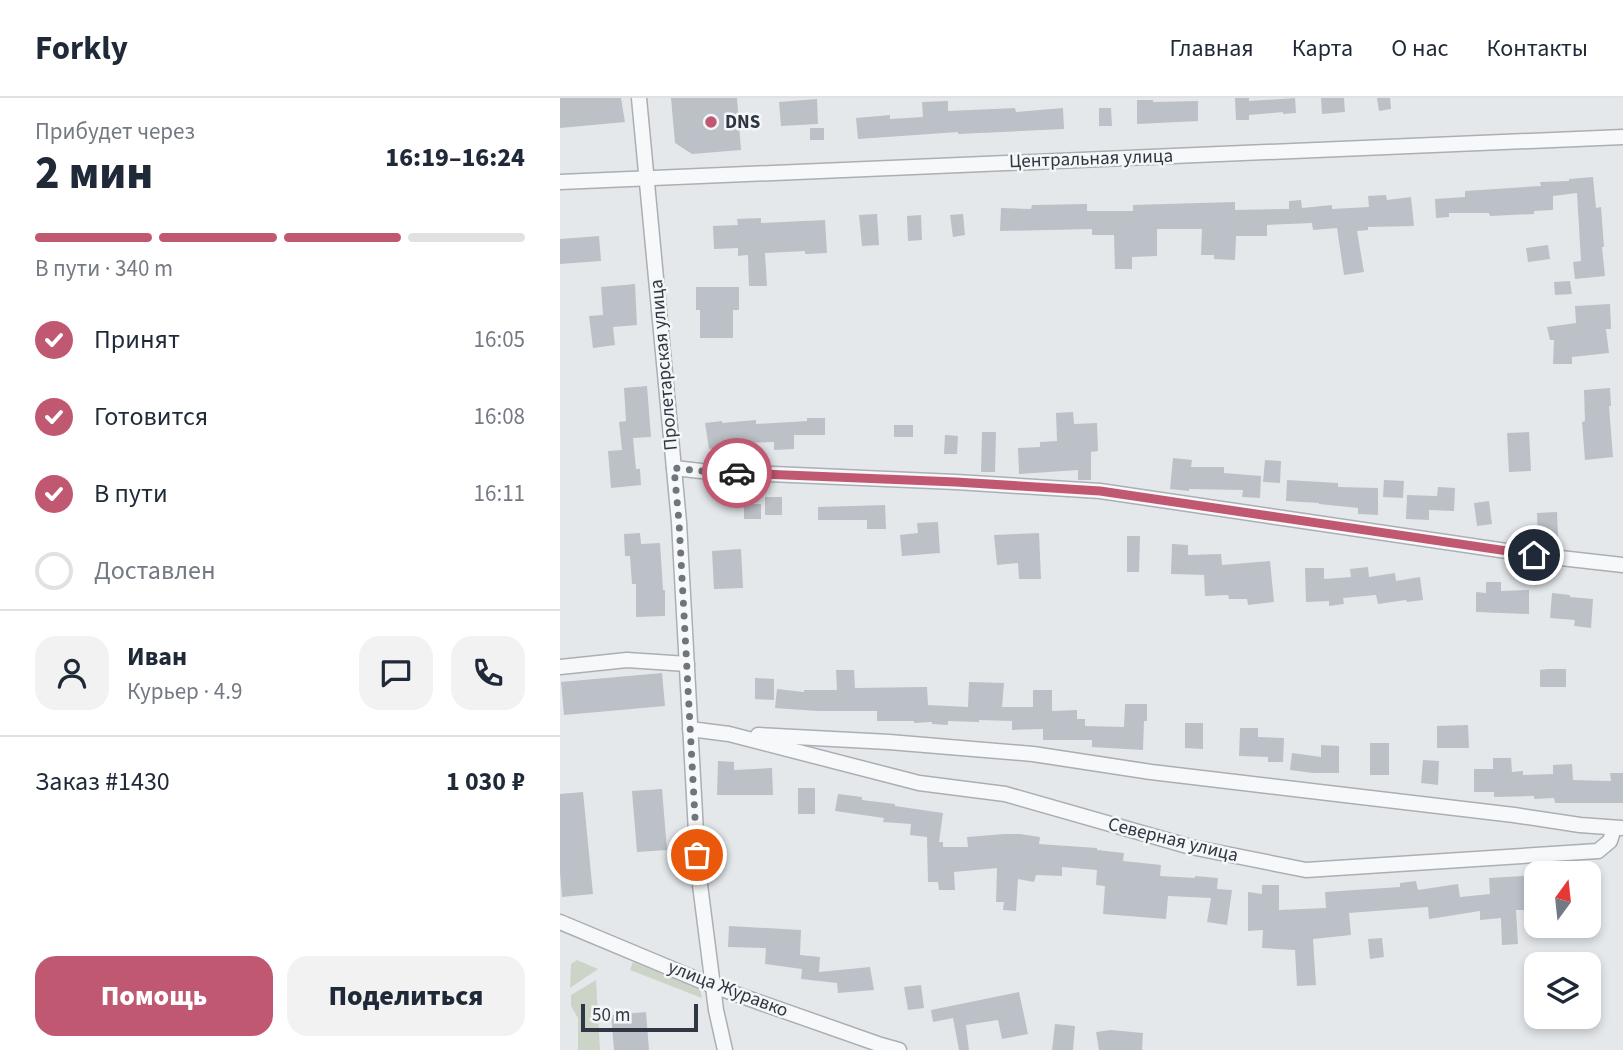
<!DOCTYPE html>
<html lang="ru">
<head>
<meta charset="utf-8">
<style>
	body { margin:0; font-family:"Source Sans 3",sans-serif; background:#f2f2f3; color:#1f2937; height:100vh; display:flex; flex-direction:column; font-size:26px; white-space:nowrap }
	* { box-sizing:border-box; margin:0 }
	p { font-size:23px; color:#747a83 }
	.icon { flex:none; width:38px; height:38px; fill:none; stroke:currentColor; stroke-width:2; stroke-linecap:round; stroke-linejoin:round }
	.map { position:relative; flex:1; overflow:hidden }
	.panel { display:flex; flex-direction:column; background:#fff; width:560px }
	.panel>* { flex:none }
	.needle { width:46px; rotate:15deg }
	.tools { position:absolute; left:964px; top:763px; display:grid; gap:14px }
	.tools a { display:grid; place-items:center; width:77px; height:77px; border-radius:14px; background:#fff; box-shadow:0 4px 10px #0003; font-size:35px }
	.scale { position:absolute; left:21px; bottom:18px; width:117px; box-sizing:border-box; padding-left:7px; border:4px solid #2e3742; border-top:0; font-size:19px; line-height:24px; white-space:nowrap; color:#2e3742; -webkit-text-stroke:5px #f4f6f8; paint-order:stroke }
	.pin { position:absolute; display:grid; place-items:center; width:60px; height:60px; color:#fff; margin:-30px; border:4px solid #fff; border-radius:50%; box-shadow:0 2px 7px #0007 }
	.courier { position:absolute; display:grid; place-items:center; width:70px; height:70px; margin:-35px; border:5px solid #c15871; border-radius:50%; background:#fff; color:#222; box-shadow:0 2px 9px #0007 }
	.head em { font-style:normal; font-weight:800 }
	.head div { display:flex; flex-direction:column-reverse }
	.head { display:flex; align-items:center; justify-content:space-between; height:119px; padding:0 35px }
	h1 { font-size:46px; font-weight:800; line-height:52px }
	.bar { display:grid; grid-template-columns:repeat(4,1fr); gap:10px 7px; align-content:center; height:84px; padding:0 35px }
	.bar i { height:9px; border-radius:5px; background:#e0e1e3 }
	.bar .on { background:#c15871 }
	.bar p { grid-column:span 4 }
	.line { display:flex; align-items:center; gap:18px; padding:0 35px; border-top:2px solid #e0e1e3 }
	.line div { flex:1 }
	.round { display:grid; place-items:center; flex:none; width:74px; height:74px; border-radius:21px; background:#f2f2f3 }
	ol { padding:0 35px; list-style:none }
	li { display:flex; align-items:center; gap:21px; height:77px }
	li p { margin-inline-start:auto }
	li .icon { padding:7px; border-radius:50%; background:#c15871; color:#fff; stroke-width:4 }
	li:last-child { color:#747a83 }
	li i { width:38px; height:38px; border:4px solid #e0e1e3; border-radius:50% }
	.primary-button { display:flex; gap:14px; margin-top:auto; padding:14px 35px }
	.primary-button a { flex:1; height:80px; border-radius:21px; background:#c15871; color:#fff; font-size:28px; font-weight:800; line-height:80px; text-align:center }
	.primary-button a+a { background:#f2f2f3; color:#1f2937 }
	header { display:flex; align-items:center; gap:42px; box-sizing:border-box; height:98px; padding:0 35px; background:#fff; border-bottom:2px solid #e0e1e3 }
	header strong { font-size:33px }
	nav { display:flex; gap:38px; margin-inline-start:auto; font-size:24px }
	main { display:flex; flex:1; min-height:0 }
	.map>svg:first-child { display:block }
</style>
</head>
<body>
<header>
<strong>Forkly</strong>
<nav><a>Главная</a><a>Карта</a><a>О нас</a><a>Контакты</a></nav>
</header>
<main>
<section class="panel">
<div class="head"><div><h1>2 мин</h1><p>Прибудет через</p></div><em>16:19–16:24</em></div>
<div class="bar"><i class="on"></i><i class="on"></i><i class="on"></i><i></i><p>В пути · 340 m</p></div>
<ol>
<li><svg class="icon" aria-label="check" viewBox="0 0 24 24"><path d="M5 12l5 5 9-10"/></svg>Принят<p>16:05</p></li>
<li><svg class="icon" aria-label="check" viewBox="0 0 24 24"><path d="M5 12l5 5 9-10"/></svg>Готовится<p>16:08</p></li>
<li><svg class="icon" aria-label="check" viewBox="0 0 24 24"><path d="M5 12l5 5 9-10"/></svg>В пути<p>16:11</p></li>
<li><i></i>Доставлен</li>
</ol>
<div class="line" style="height:126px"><a class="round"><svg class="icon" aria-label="person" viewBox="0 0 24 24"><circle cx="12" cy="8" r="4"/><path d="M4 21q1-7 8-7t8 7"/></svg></a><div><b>Иван</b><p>Курьер · 4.9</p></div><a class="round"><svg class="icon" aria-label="chat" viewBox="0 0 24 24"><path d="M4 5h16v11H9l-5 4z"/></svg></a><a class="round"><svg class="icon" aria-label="phone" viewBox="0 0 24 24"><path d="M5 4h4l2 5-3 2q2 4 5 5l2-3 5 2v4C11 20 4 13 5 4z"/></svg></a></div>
<div class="line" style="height:91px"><div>Заказ #1430</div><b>1 030 ₽</b></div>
<div class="primary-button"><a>Помощь</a><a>Поделиться</a></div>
</section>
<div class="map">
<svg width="1063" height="952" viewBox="0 0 1063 952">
	<rect width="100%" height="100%" fill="#e5e8eb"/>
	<!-- green -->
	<g fill="#cbd4c7">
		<polygon points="17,862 38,871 10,890 11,866"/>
		<polygon points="73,864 140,891 142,900 70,872"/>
		<polygon points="36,882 40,952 18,952 18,920 11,908 11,897"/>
	</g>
	<!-- building -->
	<g fill="#bcc1c7">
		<polygon points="0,0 61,0 65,24 0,30"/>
		<polygon points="111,0 177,0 181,52 132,56 115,45"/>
		<polygon points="675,0 689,0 689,3 735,0 736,15 723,16 723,14 689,17 689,22 676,22"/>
		<polygon points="761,0 784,0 785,14 762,16"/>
		<polygon points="817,0 830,0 831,11 819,13"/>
		<polygon points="257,1 258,26 221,28 219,4"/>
		<polygon points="577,2 593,2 593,4 638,3 638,23 577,26"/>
		<polygon points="388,3 388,13 455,10 456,14 503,10 504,31 398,36 398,34 298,41 296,20 330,17 330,21 363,19 362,4"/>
		<polygon points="539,10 551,10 552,28 539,28"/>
		<rect x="250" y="30" width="14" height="12"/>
		<polygon points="1033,79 1036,110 1041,109 1044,149 1042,149 1045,178 1015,181 1013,164 1021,163 1017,95 993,98 993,112 974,113 974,116 930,118 929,115 889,115 889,119 876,120 875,101 905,99 905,93 981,88 980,84 1009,83 1009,81"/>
		<polygon points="826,97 827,102 851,99 854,128 808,129 808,132 797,133 804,174 784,177 777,130 753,132 752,125 707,127 707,138 676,138 675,162 654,161 654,157 641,157 642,131 597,131 597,158 572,159 572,171 555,171 554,137 532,137 532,131 440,133 441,110 471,111 472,107 527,106 527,113 573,113 573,107 675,104 675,112 729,111 729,103 741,102 742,110 772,107 772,111 809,109 808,98"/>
		<polygon points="317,116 319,147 302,148 299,117"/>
		<polygon points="403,116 405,137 393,139 390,117"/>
		<polygon points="361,117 362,142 348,143 347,118"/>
		<polygon points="201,120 201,125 265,122 267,155 245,156 245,153 205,155 207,188 189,188 188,157 178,158 178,150 154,151 153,128 178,127 177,121"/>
		<polygon points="39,138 41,163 0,166 0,141"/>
		<polygon points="988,147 990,161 968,164 966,150"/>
		<polygon points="1010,183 1012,196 995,197 994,184"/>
		<polygon points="75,186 77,227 53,229 55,247 33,250 29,218 43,217 41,189"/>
		<polygon points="136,189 179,189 179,212 173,212 173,240 140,240 140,212 136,212"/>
		<polygon points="1050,206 1051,231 1046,231 1049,255 1012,259 1012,266 993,266 994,242 990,242 987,229 1016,225 1015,208"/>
		<polygon points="87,288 91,339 73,340 76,371 80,371 81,387 51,390 48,353 62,352 59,324 66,323 64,290"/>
		<polygon points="1050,290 1051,308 1049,308 1053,359 1025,362 1022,324 1025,323 1024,292"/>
		<polygon points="513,314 514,326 537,325 538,353 531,354 531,382 518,382 518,372 459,376 458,350 480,349 480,344 497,343 496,315"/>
		<polygon points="247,320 265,320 265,337 234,337 234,351 214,352 214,344 186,345 149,351 145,325 162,323 162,325 196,322 196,326 247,323"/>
		<rect x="334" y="327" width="19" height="12"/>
		<polygon points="422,334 436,334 435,374 421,374"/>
		<polygon points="969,334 971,373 949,374 947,335"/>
		<polygon points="385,337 398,338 397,356 384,356"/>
		<polygon points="613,360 632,362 631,369 664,369 664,375 701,378 700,400 682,399 683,392 629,391 629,393 610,391"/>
		<polygon points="705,362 721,363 720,385 703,384"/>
		<polygon points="727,382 778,385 778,389 818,390 818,417 798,416 798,410 759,406 759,405 726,403"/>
		<polygon points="824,382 844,383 843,400 823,399"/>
		<polygon points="878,389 895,390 894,413 869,412 869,422 846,421 847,397 877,398"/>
		<rect x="205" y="399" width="17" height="18"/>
		<polygon points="929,403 932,426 917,428 914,405"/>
		<rect x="184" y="406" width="17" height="15"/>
		<polygon points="325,407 326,431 307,431 307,422 258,422 258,409"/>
		<polygon points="997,414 998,439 978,440 977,415"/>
		<polygon points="378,424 380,455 342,458 340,437 358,435 357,425"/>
		<polygon points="80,435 81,446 100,445 103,492 105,492 105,518 76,519 76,486 72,486 70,458 65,458 64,436"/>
		<polygon points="479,435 481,481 459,481 458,465 437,467 434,437"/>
		<polygon points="567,438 580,438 579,474 567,474"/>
		<polygon points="612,446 628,447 628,457 661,456 662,467 710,463 714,504 688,507 687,501 669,501 668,497 645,498 644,477 611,476"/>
		<polygon points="181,451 183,490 154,491 152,453"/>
		<polygon points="808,469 809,479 835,475 836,483 860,479 863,502 847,504 846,502 818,506 816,497 783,500 784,506 769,508 769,503 746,504 745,470 764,470 764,481 791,479 790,471"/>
		<polygon points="926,484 941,484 941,493 969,492 969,516 916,514 916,494 926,495"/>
		<polygon points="992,495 1010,497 1010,499 1033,501 1031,530 1014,528 1015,522 990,520"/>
		<polygon points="987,571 1006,571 1006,589 980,589 980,572"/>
		<polygon points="276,572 294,572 295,590 367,589 368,607 408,609 409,584 444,585 442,609 473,609 473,592 492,592 492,613 517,612 517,621 525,621 525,628 564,629 565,606 587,606 587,623 584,623 583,652 532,649 532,642 483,642 483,631 452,632 452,623 419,622 419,624 388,623 388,627 372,626 372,624 354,625 354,623 317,623 317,613 258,613 215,610 217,591 244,594 244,592 277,592"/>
		<polygon points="102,575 105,608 4,617 1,584"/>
		<polygon points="195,580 214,581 214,602 195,601"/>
		<polygon points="625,625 643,625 643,651 625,650"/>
		<polygon points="908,627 909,650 877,650 877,628"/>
		<polygon points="680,630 698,630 698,639 724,640 723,664 708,664 708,659 679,658"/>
		<rect x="810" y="645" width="19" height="32"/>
		<polygon points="761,647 779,648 779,675 753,675 730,672 732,655 761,659"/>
		<polygon points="933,660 951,660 952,674 963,673 963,677 993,676 993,667 1012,666 1013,682 1051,683 1050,675 1063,675 1063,705 995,705 994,700 974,701 974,698 934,699 934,694 914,694 914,671 933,671"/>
		<polygon points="863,662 879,663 878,687 861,685"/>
		<polygon points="158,663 174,664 174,672 212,670 213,697 157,697"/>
		<rect x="238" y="690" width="17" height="26"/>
		<polygon points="102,691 107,752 77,754 72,693"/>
		<polygon points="23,694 33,796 2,799 0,774 0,696"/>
		<polygon points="278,696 302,699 302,702 335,706 335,708 383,715 379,744 383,744 383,749 408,749 407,739 444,736 460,736 480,739 479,746 537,750 537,752 564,755 563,763 601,767 600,778 635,780 635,778 658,780 657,791 672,792 667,827 647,824 651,800 608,798 606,821 543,816 545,788 536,787 537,772 502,769 502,778 476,777 474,784 458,781 456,813 443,812 444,804 436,804 437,770 394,774 395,792 379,792 378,784 368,784 367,739 350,737 351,726 323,724 324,720 275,713"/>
		<polygon points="976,777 976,800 970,801 970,812 956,812 958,846 942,847 941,820 920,822 920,813 869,821 868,809 789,815 791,837 753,841 756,887 737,888 735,852 702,850 703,832 688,833 688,794 702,796 702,787 719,787 719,812 766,810 765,794 840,789 840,785 856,783 858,792 898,786 900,799 930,796 929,780"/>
		<polygon points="169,828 241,832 240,857 260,859 259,874 310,869 314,892 278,895 277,885 241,881 242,871 205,866 206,850 168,849"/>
		<polygon points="822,840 824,859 810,861 808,841"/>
		<polygon points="361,887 364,910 348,912 344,889"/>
		<polygon points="459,894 468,936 442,941 438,922 406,927 409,952 399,952 393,920 373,924 371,912"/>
		<polygon points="86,914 89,952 54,952 51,917"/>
		<polygon points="495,926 515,928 513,952 492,952"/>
		<polygon points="551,932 583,935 582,952 539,952 536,934"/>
	</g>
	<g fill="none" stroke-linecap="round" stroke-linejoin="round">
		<defs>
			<g id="minor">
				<polyline points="79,0 119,424 138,771 156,912 165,952"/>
				<polyline points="0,84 1063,39"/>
				<polyline points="114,370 141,373 396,384 540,393 974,457 1063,467"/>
				<polyline points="0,569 67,562 127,566"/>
				<polyline points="130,631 169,636 359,685 445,696 631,749 746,772 1038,753 1050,743 1054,730"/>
				<polyline points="198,637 329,644 473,656 591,674 954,717 1020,727 1061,730"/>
				<polyline points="0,824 153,888 321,947 339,952"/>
			</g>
		</defs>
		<!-- minor casing -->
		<use href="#minor" stroke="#aaafb5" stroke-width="17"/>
		<!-- minor -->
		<use href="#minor" stroke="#f7f8f9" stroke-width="14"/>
	</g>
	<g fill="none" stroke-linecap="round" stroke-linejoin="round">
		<!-- done -->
		<polyline stroke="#6e757d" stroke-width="7" stroke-dasharray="0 12.6" points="137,757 119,424 114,370 141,373 177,375"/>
		<!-- route -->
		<polyline stroke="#c15871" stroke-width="9" points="177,375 396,384 540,393 974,457"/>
	</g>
	<!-- markers -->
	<circle fill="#c15871" stroke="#f4f6f8" stroke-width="2.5" cx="151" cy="24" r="7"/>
	<g text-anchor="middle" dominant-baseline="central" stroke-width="5" stroke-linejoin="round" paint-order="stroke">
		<!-- poi labels -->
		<g font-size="19" font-weight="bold" fill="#2e3742" stroke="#f4f6f8" text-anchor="start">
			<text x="165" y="24">DNS</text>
		</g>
		<!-- street labels -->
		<g font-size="19" fill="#2e3742" stroke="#f4f6f8">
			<text transform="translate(531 61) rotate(-2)">Центральная улица</text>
			<text transform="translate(104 267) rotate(-95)">Пролетарская улица</text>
			<text transform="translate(613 742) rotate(14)">Северная улица</text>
			<text transform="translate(168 891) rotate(21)">улица Журавко</text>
		</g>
	</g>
</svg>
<div class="tools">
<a><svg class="needle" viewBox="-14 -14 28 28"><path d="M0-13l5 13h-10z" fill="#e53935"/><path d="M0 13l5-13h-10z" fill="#747a83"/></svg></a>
<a><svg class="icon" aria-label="layers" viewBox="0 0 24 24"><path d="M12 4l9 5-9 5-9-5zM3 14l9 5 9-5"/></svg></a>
</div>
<div class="scale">50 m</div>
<div class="pin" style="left:137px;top:757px;background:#ea580c"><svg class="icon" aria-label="bag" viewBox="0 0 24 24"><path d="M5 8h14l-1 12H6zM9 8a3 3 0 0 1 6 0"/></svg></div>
<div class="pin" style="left:974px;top:457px;background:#1f2937"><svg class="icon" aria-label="home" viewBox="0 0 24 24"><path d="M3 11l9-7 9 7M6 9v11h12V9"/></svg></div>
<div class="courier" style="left:177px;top:375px"><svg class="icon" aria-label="car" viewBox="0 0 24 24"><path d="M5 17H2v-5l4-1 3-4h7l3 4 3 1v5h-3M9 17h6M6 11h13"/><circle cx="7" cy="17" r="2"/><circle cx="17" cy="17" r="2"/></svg></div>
</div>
</main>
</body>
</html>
